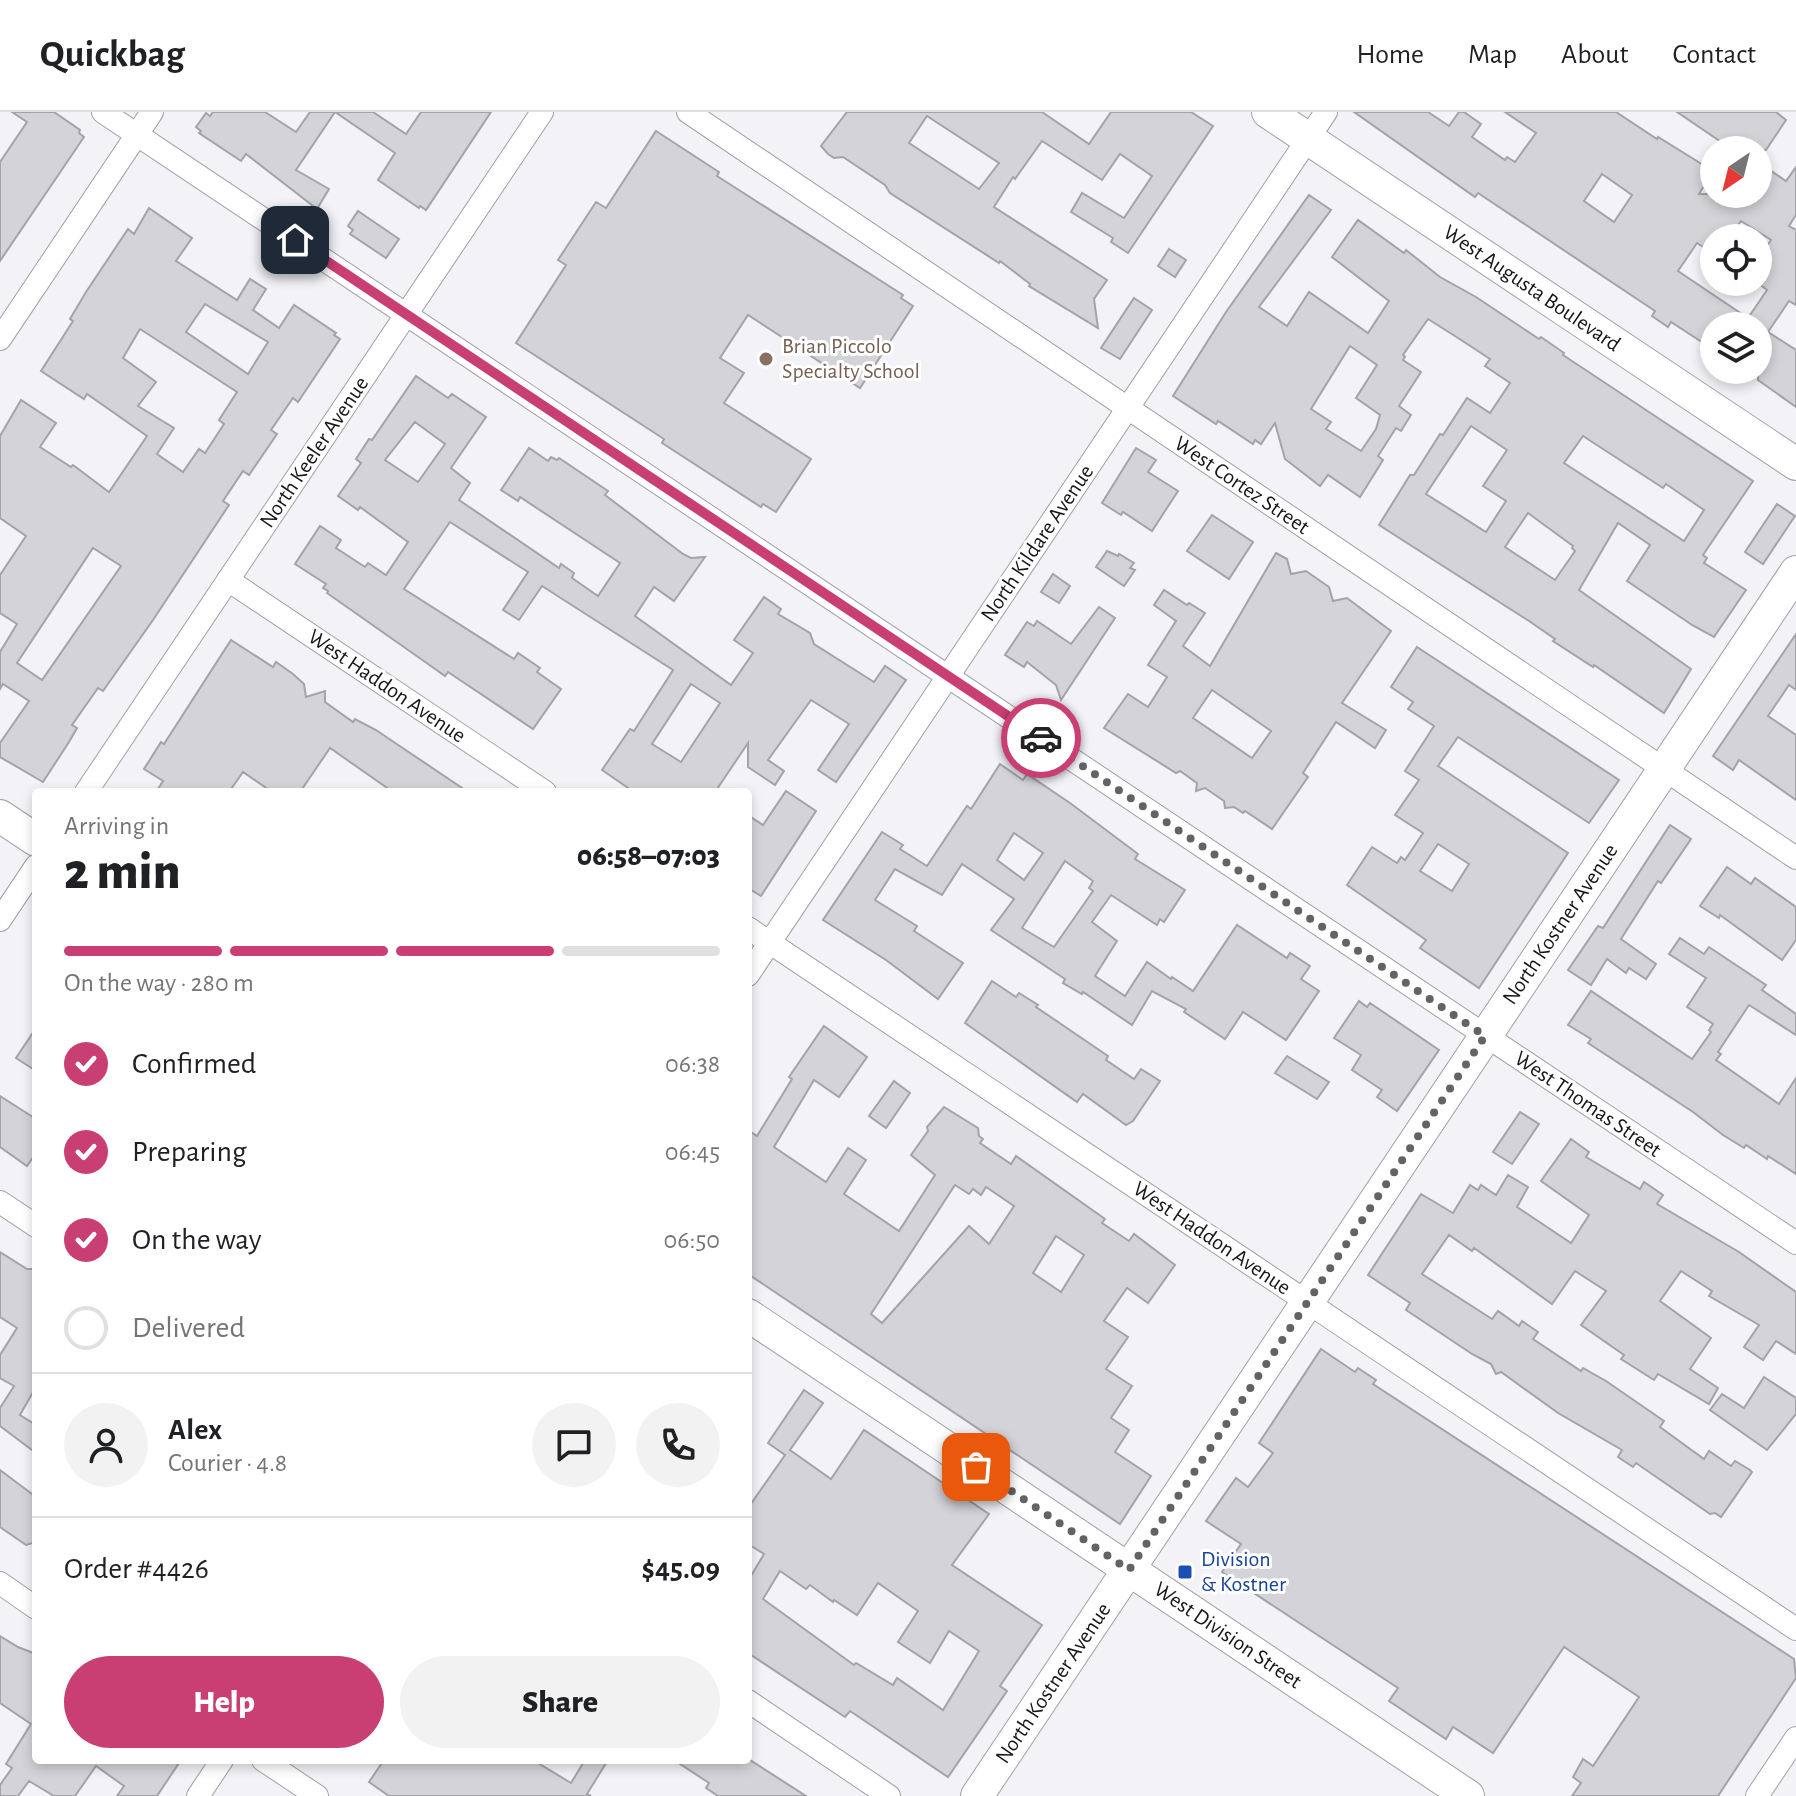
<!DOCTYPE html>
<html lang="en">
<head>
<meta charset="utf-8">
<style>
	body { margin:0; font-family:"Alegreya Sans",sans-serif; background:#f2f2f2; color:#202124; height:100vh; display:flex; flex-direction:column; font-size:30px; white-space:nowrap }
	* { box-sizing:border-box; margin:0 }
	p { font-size:26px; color:#757577 }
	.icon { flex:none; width:44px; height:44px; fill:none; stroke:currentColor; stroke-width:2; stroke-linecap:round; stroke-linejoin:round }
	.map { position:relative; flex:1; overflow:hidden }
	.panel { position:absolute; left:32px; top:676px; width:720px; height:976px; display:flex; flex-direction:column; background:#fff; border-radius:8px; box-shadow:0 4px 12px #0003 }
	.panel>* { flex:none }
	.needle { width:52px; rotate:215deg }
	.fabs { position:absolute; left:1700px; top:24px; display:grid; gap:16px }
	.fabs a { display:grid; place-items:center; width:72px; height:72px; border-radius:50%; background:#fff; box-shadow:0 4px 12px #0003; font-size:40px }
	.pin { position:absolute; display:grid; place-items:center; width:68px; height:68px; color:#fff; margin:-34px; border-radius:16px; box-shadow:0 4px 12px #0006 }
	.courier { position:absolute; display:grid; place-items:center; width:80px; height:80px; margin:-40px; border:6px solid #ca3f73; border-radius:50%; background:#fff; color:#222; box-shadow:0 2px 10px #0007 }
	.overview em { font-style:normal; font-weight:800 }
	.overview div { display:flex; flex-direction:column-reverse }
	.overview { display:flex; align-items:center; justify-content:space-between; height:136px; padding:0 32px }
	h1 { font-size:52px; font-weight:800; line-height:60px }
	.bar { display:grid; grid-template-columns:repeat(4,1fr); gap:12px 8px; align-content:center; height:96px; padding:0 32px }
	.bar i { height:10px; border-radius:6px; background:#e0e0e0 }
	.bar .selected { background:#ca3f73 }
	.bar p { grid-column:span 4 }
	.line { display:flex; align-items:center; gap:20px; padding:0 32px; border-top:2px solid #e0e0e0 }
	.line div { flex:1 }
	.round { display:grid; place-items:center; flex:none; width:84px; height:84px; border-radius:42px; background:#f2f2f2 }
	ol { padding:0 32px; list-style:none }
	li { display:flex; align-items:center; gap:24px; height:88px }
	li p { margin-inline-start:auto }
	li .icon { padding:8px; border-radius:50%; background:#ca3f73; color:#fff; stroke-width:4 }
	li:last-child { color:#757577 }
	li i { width:44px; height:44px; border:4px solid #e0e0e0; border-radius:50% }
	.cta { display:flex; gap:16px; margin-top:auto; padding:16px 32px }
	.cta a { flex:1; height:92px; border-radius:48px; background:#ca3f73; color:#fff; font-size:32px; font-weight:800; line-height:92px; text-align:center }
	.cta a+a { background:#f2f2f2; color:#202124 }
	header { display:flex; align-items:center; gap:48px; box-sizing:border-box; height:112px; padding:0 40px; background:#fff; border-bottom:2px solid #e0e0e0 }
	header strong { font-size:38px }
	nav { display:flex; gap:44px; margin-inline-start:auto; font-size:28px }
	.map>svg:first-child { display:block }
</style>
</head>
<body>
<header>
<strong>Quickbag</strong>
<nav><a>Home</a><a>Map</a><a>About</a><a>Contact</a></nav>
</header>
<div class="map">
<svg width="1796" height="1684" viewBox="0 0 1796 1684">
	<rect width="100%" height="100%" fill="#f3f2f6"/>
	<!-- building -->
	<g fill="#d4d3d7" stroke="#a4a3a7" stroke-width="2" fill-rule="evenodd">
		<polygon points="12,0 54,0 80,18 79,21 84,25 0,149 0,50 27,10"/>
		<polygon points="213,0 265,0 296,20 310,0 335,0 296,58 329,77 317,97 246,42 241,49 199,21 201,19 196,15 206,1 210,4"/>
		<polygon points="335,0 373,0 406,22 421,0 491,0 426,98 420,94 419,96 378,68 395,41"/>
		<path d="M847 0H1042L1089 32 1111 0H1191L1213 14 1128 141 1111 130 1113 126 1071 100 1082 81 1124 106 1152 64 1120 42 1102 68 1042 29 1015 67 1013 65 994 95 1107 168 1094 187 1098 216 1029 174 1030 172 1000 149 999 151 890 81 885 73 843 45 834 46 828 42 821 34ZM927 4 999 51 979 77 909 31Z"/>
		<path d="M1354 0H1428L1449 14 1459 0H1464L1481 12 1472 25 1505 48 1507 45 1515 50 1536 21 1505 0H1616L1657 27 1658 25 1713 59 1699 82H1758V50L1786 69 1796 55V103L1789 114 1796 118V193L1789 189 1768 220 1796 238V295L1758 268V214H1714V238L1671 210 1668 215 1652 204 1655 199 1478 81 1475 85ZM1602 62 1632 83 1614 110 1584 89ZM1741 109 1771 128 1758 146V171L1767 178 1748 206 1678 159 1697 131 1714 142V126H1729Z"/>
		<polygon points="1677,0 1776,0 1786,8 1766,38 1733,38"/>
		<polygon points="656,19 719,60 717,64 903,183 901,186 913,194 860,276 748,203 720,246 744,261 724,291 811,347 776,400 763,392 761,395 662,331 664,327 516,231 566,153 558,148 596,90 606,96"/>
		<path d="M1309 83 1331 98 1259 195 1287 214 1309 180 1368 221 1389 189 1332 145 1358 108 1404 141 1406 138 1440 165 1476 185 1539 227 1541 225 1564 241 1563 243 1753 369 1703 443 1707 446 1704 451 1746 478 1714 525 1692 513 1627 469 1650 433 1618 411 1579 478 1691 557 1664 601 1594 553 1593 555 1553 529 1555 527 1529 509 1379 413 1410 363H1414L1440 322 1443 323 1467 286 1490 301 1510 271 1485 254 1490 247 1458 226 1428 207 1403 243 1405 245 1403 248 1421 260 1399 294 1411 303 1401 319 1396 316 1378 344 1383 348 1360 385 1328 363 1320 374 1285 347 1275 311 1261 332 1255 328 1253 332 1218 309 1216 312 1173 284 1226 200ZM1350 234 1377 253 1356 286 1380 303 1376 317 1361 339 1326 317 1331 310 1311 297ZM1471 314 1507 338 1483 374 1506 389 1486 420 1426 382ZM1583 324 1663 376 1666 372 1704 398 1684 429 1564 351ZM1528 401 1573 434 1572 436 1575 439 1555 468 1505 435Z"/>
		<path d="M149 96 192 126 176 149 237 188 250 167 266 177 253 198 279 216 294 193 336 221 334 223 340 227 298 290 293 286 271 318 277 322 249 363 243 359 223 389 229 393 153 508 103 579 98 576 72 613 77 616 69 630 43 670 0 645V631L29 589 3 572 0 577V540L17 512 0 501V463L26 424 0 406V324L21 288 56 311 40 335 71 355 73 353 109 380 147 324 87 282 84 287 41 259 73 209 70 207 86 180 128 117 134 122ZM205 192 268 230 248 262 186 220ZM140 217 237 280 219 308 224 312 205 341 199 337 183 360 157 342 174 316 138 294 156 270 123 246ZM93 436 121 454 42 568 17 551Z"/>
		<polygon points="358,99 399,127 386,146 350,122 353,118 348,114"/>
		<polygon points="1169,137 1186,148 1175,165 1158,154"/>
		<polygon points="1134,186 1152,198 1120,247 1101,236"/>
		<path d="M416 264 448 286 452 282 486 305 451 356 470 371 459 388 559 456 561 452 574 461 572 466 598 484 620 451 520 385 518 389 501 378 529 336 548 349 551 345 557 348 559 346 608 379 605 383 683 442 691 446 705 445 674 489 654 475 635 504 731 573 753 541 734 528 764 485 781 497 778 502 810 521 814 532 874 570 885 554 906 568 836 670 818 658 849 612 811 588 768 648 784 659 775 673 748 655V631L715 680H634L602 658 630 617 634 619 673 558 542 474 519 508 503 498 528 460 450 410 404 477 514 547 518 541 540 556 537 560 561 577 533 617 448 560 445 564 428 552 327 481 328 479 323 476 326 472 295 452 320 414 341 428 336 436 365 455 368 451 386 463 408 430 360 395 358 398 338 384 361 351 356 347 369 327 372 328ZM415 310 445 332 418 370 385 348ZM691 572 720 591 681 650 652 632Z"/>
		<polygon points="1136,336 1156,348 1148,360 1178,379 1152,419 1123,400 1121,403 1102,391"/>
		<polygon points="1777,392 1795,404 1763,452 1745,440"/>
		<polygon points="1212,403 1253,430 1229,467 1187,439"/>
		<polygon points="1107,439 1118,444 1119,442 1134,451 1130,456 1135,458 1124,474 1096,455"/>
		<path d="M1276 441 1287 447 1291 462 1306 459 1329 475 1333 489 1347 486 1391 519 1342 591 1386 618 1375 636 1336 610 1303 661 1308 665 1272 717 1245 699 1243 701 1234 695 1225 696 1224 689 1205 676 1196 679 1197 671 1180 659 1176 661 1104 616 1128 582 1148 595 1167 565 1148 553 1176 509 1154 493 1164 478 1187 493 1189 491 1205 501 1183 534 1210 554ZM1212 578 1271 619 1252 646 1193 606Z"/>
		<polygon points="1053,462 1070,474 1059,491 1041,480"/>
		<polygon points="1099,495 1115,506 1061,588 1056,573 1027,550 1024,555 1005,543 1027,510 1034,514 1037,509 1071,532"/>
		<polygon points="1796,522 1796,578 1789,573 1768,604 1796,623 1796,688 1739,648 1733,658 1713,644"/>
		<polygon points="231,528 273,555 276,550 293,562 304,572 306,585 325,579 325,590 353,610 355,607 376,618 468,680 393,680 330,636 300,680 272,680 243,660 229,680 156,680 163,669 144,657 161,630 164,632"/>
		<path d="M1417 535 1619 668 1589 711 1458 625 1438 654 1568 741 1479 876 1420 836 1426 828 1347 773 1372 735 1397 751 1401 745 1405 748 1423 721 1395 703 1419 668 1405 659 1434 614 1408 597 1413 590 1391 575ZM1438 732 1469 752 1452 779 1420 759Z"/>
		<path d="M1000 652 1023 668 1027 662 1070 691 1138 742 1135 747 1185 778 1164 810 1160 807 1157 813 1111 783 1092 810 1117 829 1095 864 1125 884 1147 850 1171 867 1172 865 1193 879 1237 813 1287 846 1290 841 1310 854 1301 867 1319 879 1286 928 1243 900 1225 927 1184 900 1186 897 1152 879 1132 913 1083 880 1082 882 1063 871 1065 867 991 818 1014 787 962 752 942 783 895 757 875 788 917 814 914 819 963 851 938 887 886 848 823 808 882 720 903 733 900 737 927 754 967 694 971 697ZM1014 721 1043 741 1024 768 997 748ZM1065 749 1093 769 1089 776 1093 779 1054 835 1022 816Z"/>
		<polygon points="786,679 816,699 761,784 748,776 748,703 763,713"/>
		<polygon points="1670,713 1691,727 1661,771 1658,769 1621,827 1656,852 1646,867 1629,856 1626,861 1607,847 1591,873 1568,858 1598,814 1603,816"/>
		<polygon points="1727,755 1751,772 1755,766 1796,795 1796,828 1782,848 1720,803 1719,806 1700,794"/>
		<polygon points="1680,826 1704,842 1709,835 1766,873 1762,878 1796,902 1796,923 1749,893 1718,940 1721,942 1716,948 1779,992 1796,966 1796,1062 1768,1044 1767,1047 1746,1033 1744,1036 1723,1023 1693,1000 1588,931 1591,927 1568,913 1591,879 1692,947 1711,920 1709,918 1713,912 1687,895 1706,866 1669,842"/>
		<polygon points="992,869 1016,885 1019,881 1038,893 1036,895 1108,944 1106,948 1134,967 1141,957 1160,969 1133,1009 1126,1013 1083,982 1077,990 965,911"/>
		<polygon points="1359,889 1367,895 1370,891 1439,938 1397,999 1377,985 1382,978 1352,958 1361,943 1334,926"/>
		<path d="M824 914 867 945 839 985 814 968 774 1035 826 1070 848 1036 866 1048 844 1082 899 1119 935 1063 911 1043 928 1019 927 1015 944 995 978 1016 979 1024 983 1027 980 1031 1011 1052 1016 1044 1105 1107 1102 1111 1129 1129 1134 1122 1175 1153 1148 1191 1127 1176 1104 1209 1128 1225 1106 1257 1132 1274 1111 1306 1129 1318 1115 1340 1151 1364 1120 1412 748 1162V1018L757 1024 792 967 789 965ZM955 1073 969 1082 973 1077 981 1083 986 1075 1014 1094 989 1132 969 1114 882 1211 871 1202ZM1056 1124 1084 1143 1061 1180 1033 1161Z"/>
		<polygon points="36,916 36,959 16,946"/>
		<polygon points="1287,944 1329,970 1317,987 1275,961"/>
		<polygon points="894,969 910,981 886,1016 869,1004"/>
		<polygon points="0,984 36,1007 36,1041 27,1054 0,1035"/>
		<polygon points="1520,1000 1539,1012 1512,1052 1493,1040"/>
		<polygon points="1571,1027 1589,1040 1586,1045 1640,1077 1644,1070 1663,1083 1657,1092 1739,1140 1796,1180 1796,1242 1776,1229 1763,1248 1744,1235 1759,1213 1709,1184 1712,1179 1681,1159 1660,1189 1711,1226 1690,1257 1718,1276 1709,1292 1658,1262 1654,1268 1621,1247 1624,1243 1581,1213 1606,1179 1575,1159 1552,1192 1474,1136 1472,1139 1449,1123 1422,1162 1492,1207 1498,1199 1519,1214 1522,1209 1538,1220 1533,1227 1581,1259 1583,1256 1606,1269 1664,1309 1660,1315 1704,1347 1709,1339 1731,1354 1735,1349 1750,1358 1752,1360 1721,1405 1715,1401 1710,1402 1636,1351 1633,1355 1618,1345 1622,1338 1558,1301 1501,1260 1496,1262 1491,1252 1472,1242 1406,1198 1410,1191 1368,1163 1421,1082 1453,1101 1470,1073 1478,1078 1481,1073 1496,1083 1508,1063 1528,1075 1517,1095 1571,1131 1589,1103 1541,1069"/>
		<polygon points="0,1140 27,1157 36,1157 36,1275 20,1303 36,1313 36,1341 0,1314 0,1296 14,1274 0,1266 0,1243 17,1216 0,1205"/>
		<polygon points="1321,1237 1355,1260 1358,1256 1376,1268 1373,1272 1794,1547 1796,1566 1718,1684 1572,1684 1581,1671 1573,1665 1583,1647 1593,1654 1639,1585 1564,1535 1493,1641 1453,1615 1446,1627 1389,1589 1398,1576 1222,1460 1241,1432 1206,1409 1236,1366 1248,1375 1273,1341 1259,1331"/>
		<polygon points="1764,1265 1796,1286 1796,1302 1767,1338 1710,1298 1722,1282 1744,1296"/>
		<path d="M804 1278 823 1291 790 1338 831 1367 864 1318 989 1402 952 1453 1042 1513 1000 1574 1007 1579 948 1665 850 1599 845 1605 748 1541V1469L764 1442 748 1432V1396L785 1343 768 1331ZM780 1459 806 1477 810 1473 833 1490 834 1488 857 1503 878 1471 918 1499 898 1530 930 1551 949 1519 979 1539 943 1598 897 1566 893 1573 856 1551 854 1553 763 1487Z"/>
		<polygon points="0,1358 36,1385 36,1430 26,1433 0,1415"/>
		<polygon points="0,1524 18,1535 36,1542 36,1648 181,1648 157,1684 117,1684 124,1674 96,1654 75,1684 54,1684 29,1669 18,1684 0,1684 0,1673 12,1656 6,1652 31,1612 0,1591"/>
		<polygon points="384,1648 533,1648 571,1671 585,1648 608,1648 587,1682 591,1684 389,1684 369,1670"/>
		<polygon points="674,1648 750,1648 806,1684 718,1684 706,1676 709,1671"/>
	</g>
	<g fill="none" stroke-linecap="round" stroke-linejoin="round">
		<defs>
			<g id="street">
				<polyline points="103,0 1796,1131"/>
				<polyline points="688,0 1796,746"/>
				<polyline points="0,227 152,0"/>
				<polyline points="228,468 545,680"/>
				<polyline points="86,680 542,0"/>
				<polyline points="0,808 36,754"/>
				<polyline points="748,816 1796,1517"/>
				<polyline points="748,863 1326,0"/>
				<polyline points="0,1090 36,1114"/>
				<polyline points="0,1471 36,1496"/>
				<polyline points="748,1589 889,1684"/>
				<polyline points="263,1648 317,1684"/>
				<polyline points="198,1684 222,1648"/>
				<polyline points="1757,1684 1796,1626"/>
			</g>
			<g id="secondary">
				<polyline points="1268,0 1796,352"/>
				<polyline points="0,704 36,728"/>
				<polyline points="748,1203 1468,1684"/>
				<polyline points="977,1684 1796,460"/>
			</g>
		</defs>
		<!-- street casing -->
		<use href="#street" stroke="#a1a0a4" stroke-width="24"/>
		<!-- secondary casing -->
		<use href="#secondary" stroke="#a1a0a4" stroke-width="34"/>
		<!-- street -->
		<use href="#street" stroke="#fff" stroke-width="22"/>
		<!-- secondary -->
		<use href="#secondary" stroke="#fff" stroke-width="32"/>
	</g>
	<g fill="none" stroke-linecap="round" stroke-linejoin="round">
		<!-- done -->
		<polyline stroke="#636265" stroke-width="8" stroke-dasharray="0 14.4" points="976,1355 1129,1458 1485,924 1041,626"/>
		<!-- route -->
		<polyline stroke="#ca3f73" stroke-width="10" points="295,128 1041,626"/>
	</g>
	<!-- markers -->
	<circle fill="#8d6e63" stroke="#fff" stroke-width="3" cx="766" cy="247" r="8"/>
	<rect fill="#1a4fb4" stroke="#fff" stroke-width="3" x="1177" y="1452" width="16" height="16" rx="4"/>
	<g text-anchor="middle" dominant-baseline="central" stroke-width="6" stroke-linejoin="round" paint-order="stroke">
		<!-- street labels -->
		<g font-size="22" fill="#161517" stroke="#fff">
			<text transform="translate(1532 176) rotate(34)">West Augusta Boulevard</text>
			<text transform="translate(314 340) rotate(-56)">North Keeler Avenue</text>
			<text transform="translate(1242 373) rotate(34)">West Cortez Street</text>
			<text transform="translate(1037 431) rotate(-56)">North Kildare Avenue</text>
			<text transform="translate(387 574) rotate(34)">West Haddon Avenue</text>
			<text transform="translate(1560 812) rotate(-56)">North Kostner Avenue</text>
			<text transform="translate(1588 992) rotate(34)">West Thomas Street</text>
			<text transform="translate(1212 1126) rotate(34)">West Haddon Avenue</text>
			<text transform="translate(1228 1523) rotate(34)">West Division Street</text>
			<text transform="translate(1053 1571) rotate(-56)">North Kostner Avenue</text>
		</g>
		<!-- education labels -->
		<g font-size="22" fill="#785e54" stroke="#fff" text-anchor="start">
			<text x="782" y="234">Brian Piccolo<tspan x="782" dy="25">Specialty School</tspan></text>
		</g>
		<!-- transit labels -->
		<g font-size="22" fill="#164399" stroke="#fff" text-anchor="start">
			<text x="1201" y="1447">Division<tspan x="1201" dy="25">&amp; Kostner</tspan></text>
		</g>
	</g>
</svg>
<div class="fabs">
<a><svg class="needle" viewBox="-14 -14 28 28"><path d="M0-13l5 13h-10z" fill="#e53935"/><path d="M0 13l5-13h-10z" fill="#757577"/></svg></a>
<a><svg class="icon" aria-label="locate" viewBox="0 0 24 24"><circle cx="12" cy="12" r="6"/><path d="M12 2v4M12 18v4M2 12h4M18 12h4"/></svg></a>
<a><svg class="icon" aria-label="layers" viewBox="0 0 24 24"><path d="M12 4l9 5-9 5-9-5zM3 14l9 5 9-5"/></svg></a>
</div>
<div class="pin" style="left:976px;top:1355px;background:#ea580c"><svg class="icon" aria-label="bag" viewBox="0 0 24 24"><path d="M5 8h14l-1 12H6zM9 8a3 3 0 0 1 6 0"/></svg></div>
<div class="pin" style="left:295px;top:128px;background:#1f2937"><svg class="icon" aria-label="home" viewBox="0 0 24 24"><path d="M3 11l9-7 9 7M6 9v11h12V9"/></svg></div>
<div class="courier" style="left:1041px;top:626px"><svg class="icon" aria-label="car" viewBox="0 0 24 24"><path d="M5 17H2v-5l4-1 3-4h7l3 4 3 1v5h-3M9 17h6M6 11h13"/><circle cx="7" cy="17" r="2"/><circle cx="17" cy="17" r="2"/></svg></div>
<section class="panel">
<div class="overview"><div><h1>2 min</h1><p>Arriving in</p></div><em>06:58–07:03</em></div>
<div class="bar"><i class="selected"></i><i class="selected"></i><i class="selected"></i><i></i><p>On the way · 280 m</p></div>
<ol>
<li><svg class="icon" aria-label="check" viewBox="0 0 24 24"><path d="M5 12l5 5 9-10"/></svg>Confirmed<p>06:38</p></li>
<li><svg class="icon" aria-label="check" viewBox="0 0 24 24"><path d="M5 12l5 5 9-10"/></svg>Preparing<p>06:45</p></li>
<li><svg class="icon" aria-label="check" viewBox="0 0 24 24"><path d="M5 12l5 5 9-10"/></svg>On the way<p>06:50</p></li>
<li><i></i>Delivered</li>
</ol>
<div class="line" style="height:144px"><a class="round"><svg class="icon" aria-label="person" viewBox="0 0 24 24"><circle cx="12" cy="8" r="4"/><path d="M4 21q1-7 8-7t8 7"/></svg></a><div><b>Alex</b><p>Courier · 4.8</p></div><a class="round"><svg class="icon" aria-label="chat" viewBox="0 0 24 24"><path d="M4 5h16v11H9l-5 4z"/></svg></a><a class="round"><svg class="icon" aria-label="phone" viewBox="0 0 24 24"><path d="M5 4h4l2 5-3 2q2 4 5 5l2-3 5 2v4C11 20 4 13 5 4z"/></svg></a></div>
<div class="line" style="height:104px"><div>Order #4426</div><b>$45.09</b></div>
<div class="cta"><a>Help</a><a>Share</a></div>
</section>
</div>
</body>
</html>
